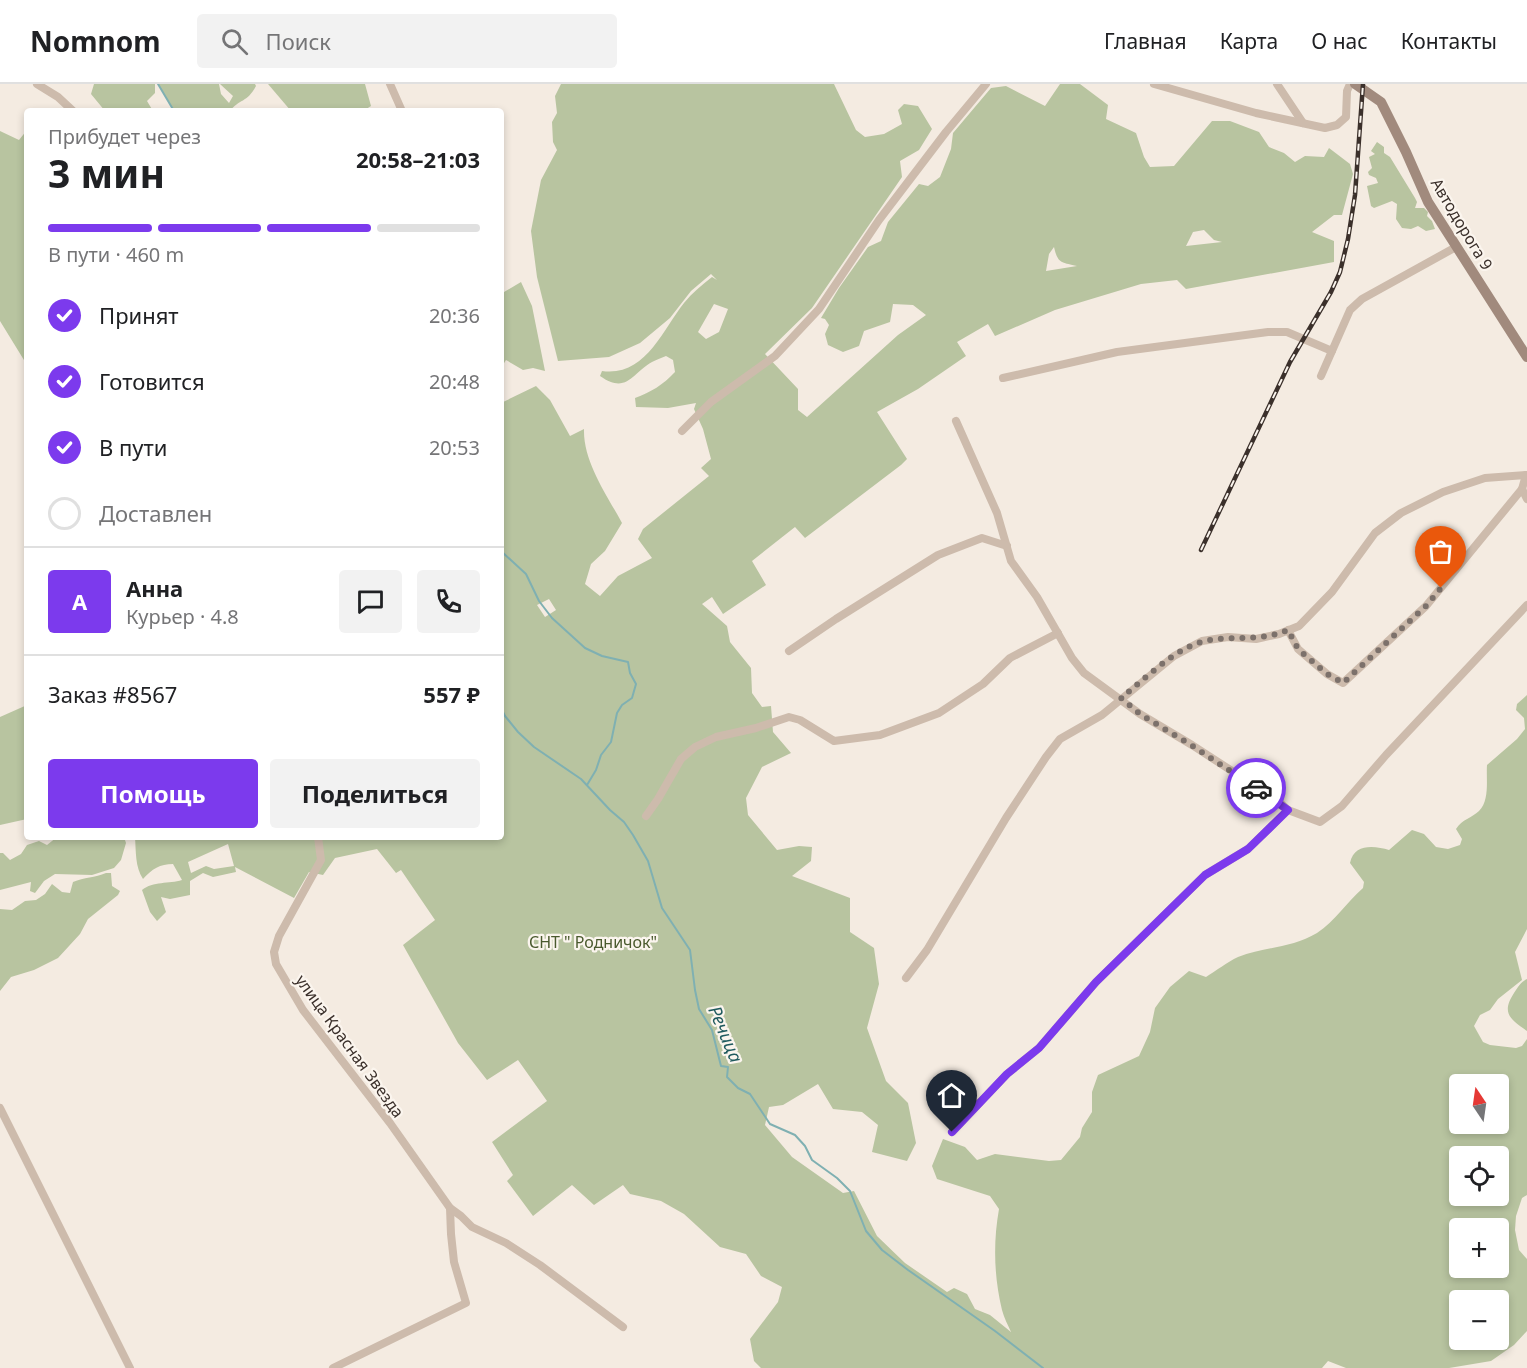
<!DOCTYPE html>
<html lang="ru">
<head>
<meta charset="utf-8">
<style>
	body { margin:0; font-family:"Noto Sans",sans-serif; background:#f2f2f2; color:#202124; height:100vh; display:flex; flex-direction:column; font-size:22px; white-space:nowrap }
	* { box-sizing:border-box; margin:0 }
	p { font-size:20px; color:#757577 }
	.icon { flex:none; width:33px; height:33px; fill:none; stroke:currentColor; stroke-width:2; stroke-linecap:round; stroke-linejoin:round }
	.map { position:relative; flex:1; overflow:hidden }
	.details { position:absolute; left:24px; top:24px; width:480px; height:732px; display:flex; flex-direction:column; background:#fff; border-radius:6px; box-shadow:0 3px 9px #0003 }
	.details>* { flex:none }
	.needle { width:39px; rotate:347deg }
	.tools { position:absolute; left:1449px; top:990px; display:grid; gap:12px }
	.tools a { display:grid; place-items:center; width:60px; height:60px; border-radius:6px; background:#fff; box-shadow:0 3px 9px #0003; font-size:30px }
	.pin { position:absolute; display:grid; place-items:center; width:51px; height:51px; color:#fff; margin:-62px -26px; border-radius:50% 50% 50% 0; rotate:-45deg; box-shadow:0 0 6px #0007 }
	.pin .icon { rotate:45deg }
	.courier { position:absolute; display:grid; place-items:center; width:60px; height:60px; margin:-30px; border:4px solid #7c3aed; border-radius:50%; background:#fff; color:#222; box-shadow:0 2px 8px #0007 }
	.summary em { font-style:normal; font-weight:700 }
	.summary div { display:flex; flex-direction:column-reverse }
	.summary { display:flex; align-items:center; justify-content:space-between; height:102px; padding:0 24px }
	h1 { font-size:39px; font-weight:700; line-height:45px }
	.bar { display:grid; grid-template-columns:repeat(4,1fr); gap:9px 6px; align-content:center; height:72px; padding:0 24px }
	.bar i { height:8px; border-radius:4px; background:#e0e0e0 }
	.bar .selected { background:#7c3aed }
	.bar p { grid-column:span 4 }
	.line { display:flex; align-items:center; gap:15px; padding:0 24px; border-top:2px solid #e0e0e0 }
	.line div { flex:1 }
	.round { display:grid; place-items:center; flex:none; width:63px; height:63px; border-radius:6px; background:#f2f2f2 }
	ol { padding:0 24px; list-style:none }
	li { display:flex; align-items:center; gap:18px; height:66px }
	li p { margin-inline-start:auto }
	li .icon { padding:6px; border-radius:50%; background:#7c3aed; color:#fff; stroke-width:4 }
	li:last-child { color:#757577 }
	li i { width:33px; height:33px; border:3px solid #e0e0e0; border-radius:50% }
	.primary-button { display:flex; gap:12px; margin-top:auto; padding:12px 24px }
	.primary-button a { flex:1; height:69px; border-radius:6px; background:#7c3aed; color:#fff; font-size:24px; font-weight:700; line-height:69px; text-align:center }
	.primary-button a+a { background:#f2f2f2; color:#202124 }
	header { display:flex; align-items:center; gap:36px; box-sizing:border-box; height:84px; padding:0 30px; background:#fff; border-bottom:2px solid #e0e0e0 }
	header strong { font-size:28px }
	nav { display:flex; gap:33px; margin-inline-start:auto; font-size:21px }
	.search { width:420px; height:54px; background:#f2f2f2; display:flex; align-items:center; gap:15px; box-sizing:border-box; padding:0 21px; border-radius:6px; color:#757577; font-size:22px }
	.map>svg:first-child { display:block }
</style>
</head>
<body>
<header>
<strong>Nomnom</strong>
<div class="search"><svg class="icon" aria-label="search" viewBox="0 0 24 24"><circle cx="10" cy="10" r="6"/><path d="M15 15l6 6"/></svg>Поиск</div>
<nav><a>Главная</a><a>Карта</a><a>О нас</a><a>Контакты</a></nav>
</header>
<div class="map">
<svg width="1527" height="1284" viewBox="0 0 1527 1284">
	<rect width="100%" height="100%" fill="#f4ebe1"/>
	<!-- green -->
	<g fill="#b8c4a0" fill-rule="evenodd">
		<polygon points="94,0 155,0 155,9 147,17 153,27 105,27 91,10"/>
		<path d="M158 0H219L221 10 229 19 233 12 220 0H255L256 2C247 19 239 15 230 27H172V23Z"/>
		<polygon points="268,0 365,0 371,22 363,27 291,27"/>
		<path d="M561 0H834L856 46 865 53 884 50 902 40 898 26 904 20 918 22 932 45 919 66 900 77 902 93 812 224 765 270 798 305V326L807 333 898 251 926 231 913 221 893 220 890 238 864 247 859 262 843 268 828 261 825 250 829 241 825 235 821 234 839 204 868 163 881 157 888 138 919 100 928 102 940 93 951 65 953 49 991 4 1006 2 1045 22 1060 0H1080L1108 21 1106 35 1136 49 1144 73 1150 83 1174 82 1212 37H1230L1259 48 1269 63 1284 69 1295 78 1305 72 1324 73 1329 64 1350 80 1353 90 1342 131H1334L1312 148 1334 157V178L1186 205 1177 196 1141 200 1055 226 995 252 988 240 957 258 966 272 918 305 877 328 907 375 901 381 805 454 795 443 752 477 766 501 723 530 712 513 702 520 727 542 730 558 751 584 752 609 762 623 771 622 773 648 791 669 762 683 746 714 748 731 777 766 799 762 812 763 811 777 792 792 850 814V848L874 864 879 900 867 944 886 997 908 1019 916 1059 907 1077 872 1068 878 1041 862 1028 833 1025 818 1000 783 1021 769 1023 765 1041 792 1073 843 1109 854 1107 877 1152 905 1179 947 1208 954 1204 967 1210 975 1225 990 1231 1011 1248C1008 1241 1004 1234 1002 1226 994 1193 993 1159 999 1125L990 1112 937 1095 932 1082 943 1055 965 1063 977 1076 995 1070 1049 1077 1061 1076 1080 1053 1082 1044 1092 1028V1008L1098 991 1139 972 1150 948 1155 924 1170 903 1189 887 1206 893C1216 887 1227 878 1238 873 1264 863 1292 864 1317 849 1335 837 1347 818 1363 804L1364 798 1350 779C1354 759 1375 762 1389 766L1412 746 1424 750 1436 763 1448 765 1460 761 1462 755 1456 745C1462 735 1472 734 1479 727 1490 716 1486 695 1487 681L1517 655 1525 645 1524 634 1516 626 1517 620 1527 611V845L1515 868 1522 896 1498 915 1490 926 1480 931 1474 942 1483 958 1490 961 1516 964 1522 962 1527 955V1111L1522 1114 1516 1132 1515 1146 1519 1166 1527 1175V1247L1514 1261 1491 1277 1449 1284H1346L1328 1277 1322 1284H761L754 1277 750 1255 778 1218 782 1203 761 1192 746 1170 720 1163 684 1130 661 1117 630 1110 623 1101 594 1121 572 1101 533 1132 507 1097 513 1091 492 1058 547 1017 518 976 487 996 458 959 403 861 435 836 401 786 396 789 377 765 335 774 323 791 309 788 294 814 235 783 236 788 213 793 203 789 190 797V811L170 815 161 813 166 828 157 837 150 828 142 806C153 797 169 800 182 796L173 780C160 780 152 785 143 795 135 783 136 767 135 753H501V319L536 302 550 316 570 352 584 345C583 378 607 411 622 439L605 467 591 480 585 500 600 512 618 492 652 474 638 455 643 445 709 392 701 384 711 375 703 345 694 325 696 319 668 324 636 323 635 314C651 308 663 301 675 288L673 276 666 272C661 274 656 276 652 278 632 289 627 311 600 292L602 287C645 293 662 247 684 219 692 209 702 201 712 193L717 196 711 190 691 207 670 234 640 259 609 273 558 277 537 193 531 147 541 96 557 66 553 58 552 38 557 29 555 12ZM1204 146 1214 156 1222 158 1186 162 1193 148ZM1054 163C1058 180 1061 178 1077 182L1046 187 1049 170ZM714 220 728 225 719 248 706 255 698 248ZM549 515 556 526 545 533 537 521ZM228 760 234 782 214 785 206 782 191 789 188 778ZM1460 1000H1498V1040H1460ZM1460 1072H1498V1112H1460ZM1460 1144H1498V1184H1460ZM1460 1216H1498V1256H1460Z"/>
		<polygon points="27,46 27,281 0,237 0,47 19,56"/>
		<polygon points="1377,58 1384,63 1384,69 1390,73 1415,114 1417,118 1415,124 1424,124 1428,128 1427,132 1432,137 1435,145 1426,147 1418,142 1411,145 1402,144 1396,135 1397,120 1392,117 1374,124 1371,122 1367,102 1378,99 1376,94 1369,91 1368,88 1372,84 1369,73 1375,70 1371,67"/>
		<polygon points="521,198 532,222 545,287 533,284 523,286 506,276 501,284 501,212 504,208"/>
		<polygon points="27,621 27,735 0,741 0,633"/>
		<polygon points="57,753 124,753 126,759 121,776 114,784 92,791 55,790 44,797 35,809 30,807 31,798 0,806 0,769 3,769 10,776 21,770 27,761 39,757 47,761"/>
		<path d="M106 789H111L112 802 120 807 118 811 88 835 80 850 58 874 34 886 11 893 0 907V825L12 826 25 817 36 816 45 810 52 800 62 808 70 809 73 798C84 793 95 794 106 789Z"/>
		<path d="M1527 895V947C1510 935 1501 929 1514 909 1518 903 1521 898 1527 895Z"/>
	</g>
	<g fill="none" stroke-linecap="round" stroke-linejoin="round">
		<!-- stream -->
		<g stroke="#7fb0b2" stroke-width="2">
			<polyline points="158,0 174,27"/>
			<polyline points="501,467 526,490 539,517 552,534 585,564 602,572 628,578 630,589 636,600 632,614 622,621 617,629 611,658 601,671 596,686 587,701"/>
			<polyline points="501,624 505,632 518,648 534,663 581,695 610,726 624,738 633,751 648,777 662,824 690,866 695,906 699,925 712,946 721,982 728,983 727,993 738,1004 750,1010 770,1040 795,1051 805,1062 812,1076 837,1094 850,1107 866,1147 882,1166 908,1186 995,1247 1043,1284"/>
		</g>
		<!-- street -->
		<g stroke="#cdbbac" stroke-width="8">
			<polyline points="37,0 58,13 73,27"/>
			<polyline points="390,0 402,27"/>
			<polyline points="1154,0 1256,29 1325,44 1337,41 1346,33 1347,7 1350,0"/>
			<polyline points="1277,0 1303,39"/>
			<polyline points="1321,292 1350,226 1362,215 1456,163"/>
			<polyline points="1003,294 1117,268 1268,248 1287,248 1332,267"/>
			<polyline points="956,337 997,429 1011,477 1037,513 1072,574 1084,589 1140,630 1192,661 1278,717 1288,726 1320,738 1342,722 1386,671 1527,521"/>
			<polyline points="682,347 711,318 775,272 819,225 879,136 946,48 986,0"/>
			<polyline points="1526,391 1522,405 1527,415"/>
			<polyline points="1288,546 1298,565 1327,590 1343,599 1426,522 1522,405"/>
			<polyline points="789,567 836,535 938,471 982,454 1007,462"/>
			<polyline points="646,732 658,715 681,675 695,663 716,653 756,644 789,633 800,636 834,657 880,651 939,629 983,600 1010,574 1058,549"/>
			<polyline points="318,753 321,776 279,852 274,868 276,880 303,926 390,1039 450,1124 451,1150 454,1178 466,1219 333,1284"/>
			<polyline points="906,894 927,866 1006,734 1046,673 1060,655 1102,631 1174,572 1202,557 1228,553 1256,555 1279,550 1299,542 1332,508 1375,449 1401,429 1443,408 1485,394 1527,391"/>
			<polyline points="0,1024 130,1284"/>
			<polyline points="952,1048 1007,990 1039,964 1096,898 1205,791 1248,765 1288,726"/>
			<polyline points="450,1124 461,1132 472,1143 506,1159 540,1181 623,1243"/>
		</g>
		<!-- secondary -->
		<polyline stroke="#a18a7d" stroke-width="10" points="1355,0 1381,18 1406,68 1428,118 1527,273"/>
		<defs>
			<polyline id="rail" points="1201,466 1290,278 1331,208 1340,188 1348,155 1355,111 1363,0"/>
		</defs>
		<!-- rail casing -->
		<use href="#rail" stroke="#3b302b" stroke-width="4.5"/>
		<!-- rail -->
		<use href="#rail" stroke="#fbf5ee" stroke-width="2" stroke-dasharray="7" stroke-linecap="butt"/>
	</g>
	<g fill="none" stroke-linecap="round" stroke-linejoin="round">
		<!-- done -->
		<path stroke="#7c716b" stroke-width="6" stroke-dasharray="0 10.8" d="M1256 704 1191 661 1140 630 1121 614C1144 596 1176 563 1205 557 1233 551 1261 558 1288 546L1298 565 1327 590 1343 599 1426 522 1441 504"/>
		<!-- route -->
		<polyline stroke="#7c3aed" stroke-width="8" points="952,1048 1007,990 1039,964 1096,898 1205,791 1248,765 1288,726 1256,704"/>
	</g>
	<g text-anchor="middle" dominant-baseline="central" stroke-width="4.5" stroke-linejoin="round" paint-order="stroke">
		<!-- street labels -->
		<g font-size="16" fill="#3b302b" stroke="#fbf5ee">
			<text transform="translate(1462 140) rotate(59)">Автодорога 9</text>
			<text transform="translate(350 962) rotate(54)">улица Красная Звезда</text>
		</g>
		<!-- park labels -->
		<g font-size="16" fill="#4a5a2e" stroke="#fbf5ee">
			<text x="593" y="858">СНТ " Родничок"</text>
		</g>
		<!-- water labels -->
		<g font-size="18" font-style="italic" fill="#1f5a5e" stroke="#fbf5ee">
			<text transform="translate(726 950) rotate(67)">Речица</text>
		</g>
	</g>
</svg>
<div class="tools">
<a><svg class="needle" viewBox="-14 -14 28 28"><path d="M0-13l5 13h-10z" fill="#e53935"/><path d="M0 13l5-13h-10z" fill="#757577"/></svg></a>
<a><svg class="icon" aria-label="locate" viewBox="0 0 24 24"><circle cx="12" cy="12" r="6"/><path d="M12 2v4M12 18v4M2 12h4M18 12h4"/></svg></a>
<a>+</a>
<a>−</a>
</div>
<div class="pin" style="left:1441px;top:504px;background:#ea580c"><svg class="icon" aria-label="bag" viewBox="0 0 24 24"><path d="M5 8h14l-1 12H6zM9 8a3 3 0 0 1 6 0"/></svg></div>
<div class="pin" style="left:952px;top:1048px;background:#1f2937"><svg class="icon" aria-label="home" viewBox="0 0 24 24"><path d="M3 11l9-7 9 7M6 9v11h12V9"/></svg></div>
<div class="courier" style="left:1256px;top:704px"><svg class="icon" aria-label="car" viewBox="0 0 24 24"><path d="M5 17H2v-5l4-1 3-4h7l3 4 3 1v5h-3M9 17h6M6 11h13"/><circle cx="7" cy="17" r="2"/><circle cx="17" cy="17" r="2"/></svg></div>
<section class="details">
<div class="summary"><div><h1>3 мин</h1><p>Прибудет через</p></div><em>20:58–21:03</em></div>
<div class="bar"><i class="selected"></i><i class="selected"></i><i class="selected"></i><i></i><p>В пути · 460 m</p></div>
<ol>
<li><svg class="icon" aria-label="check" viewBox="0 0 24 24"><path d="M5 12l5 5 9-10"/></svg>Принят<p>20:36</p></li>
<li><svg class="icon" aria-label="check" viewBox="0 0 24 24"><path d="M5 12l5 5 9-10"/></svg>Готовится<p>20:48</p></li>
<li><svg class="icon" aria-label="check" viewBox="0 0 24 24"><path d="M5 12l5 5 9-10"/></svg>В пути<p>20:53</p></li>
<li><i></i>Доставлен</li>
</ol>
<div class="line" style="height:108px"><b class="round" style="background:#7c3aed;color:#fff">А</b><div><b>Анна</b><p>Курьер · 4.8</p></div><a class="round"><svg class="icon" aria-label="chat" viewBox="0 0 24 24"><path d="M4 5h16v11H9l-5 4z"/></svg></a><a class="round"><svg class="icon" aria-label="phone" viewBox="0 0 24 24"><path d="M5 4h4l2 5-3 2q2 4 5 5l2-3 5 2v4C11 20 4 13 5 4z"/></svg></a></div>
<div class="line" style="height:78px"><div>Заказ #8567</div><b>557 ₽</b></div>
<div class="primary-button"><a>Помощь</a><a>Поделиться</a></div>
</section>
</div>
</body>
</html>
